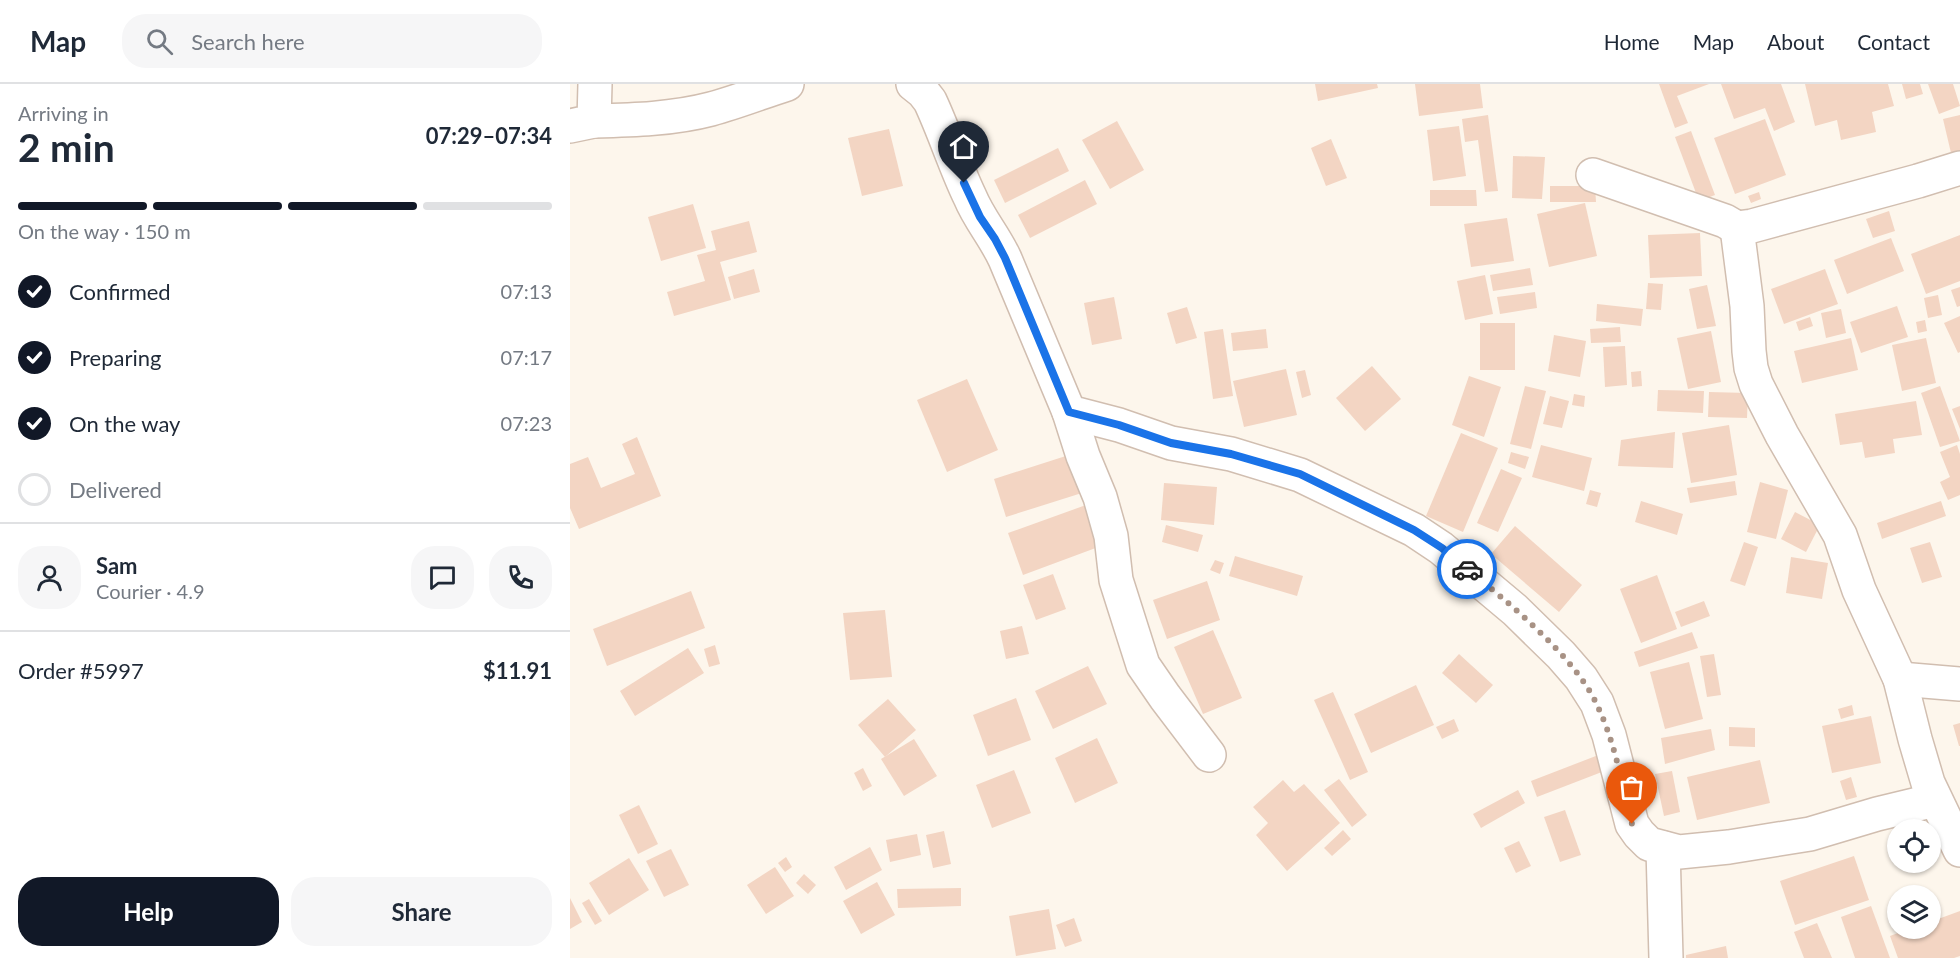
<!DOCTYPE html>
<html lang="en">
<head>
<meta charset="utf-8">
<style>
	body { margin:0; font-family:Lato,sans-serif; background:#f6f6f7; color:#1f2937; height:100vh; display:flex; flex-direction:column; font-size:22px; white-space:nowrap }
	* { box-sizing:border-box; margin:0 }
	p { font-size:20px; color:#747a83 }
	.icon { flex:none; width:33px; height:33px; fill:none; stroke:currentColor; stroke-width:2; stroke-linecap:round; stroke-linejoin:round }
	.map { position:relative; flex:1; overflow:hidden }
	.panel { display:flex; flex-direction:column; background:#fff; width:570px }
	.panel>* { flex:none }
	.controls { position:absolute; left:1317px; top:735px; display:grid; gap:12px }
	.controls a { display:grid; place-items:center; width:54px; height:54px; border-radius:50%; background:#fff; box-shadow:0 2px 4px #0004; font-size:30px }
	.pin { position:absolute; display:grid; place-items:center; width:51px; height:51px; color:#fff; margin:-62px -26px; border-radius:50% 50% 50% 0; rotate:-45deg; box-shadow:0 0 6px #0007 }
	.pin .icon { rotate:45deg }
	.courier { position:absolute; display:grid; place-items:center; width:60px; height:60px; margin:-30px; border:4px solid #1a73e8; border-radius:50%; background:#fff; color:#222; box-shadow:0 2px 8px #0007 }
	.headline em { font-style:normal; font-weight:700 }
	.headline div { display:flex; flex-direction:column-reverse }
	.headline { display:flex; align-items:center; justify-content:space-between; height:102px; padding:0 18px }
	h1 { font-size:39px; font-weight:700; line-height:45px }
	.bar { display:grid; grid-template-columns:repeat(4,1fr); gap:9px 6px; align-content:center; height:72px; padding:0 18px }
	.bar i { height:8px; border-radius:4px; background:#e0e1e3 }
	.bar .on { background:#111827 }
	.bar p { grid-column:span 4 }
	.line { display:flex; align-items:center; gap:15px; padding:0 18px; border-top:2px solid #e0e1e3 }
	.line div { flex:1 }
	.round { display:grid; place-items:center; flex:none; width:63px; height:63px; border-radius:24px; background:#f6f6f7 }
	ol { padding:0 18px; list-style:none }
	li { display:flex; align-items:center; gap:18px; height:66px }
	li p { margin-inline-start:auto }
	li .icon { padding:6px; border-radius:50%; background:#111827; color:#fff; stroke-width:4 }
	li:last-child { color:#747a83 }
	li i { width:33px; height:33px; border:3px solid #e0e1e3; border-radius:50% }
	.cta { display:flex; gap:12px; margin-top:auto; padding:12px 18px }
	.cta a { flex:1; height:69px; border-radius:24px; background:#111827; color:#fff; font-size:24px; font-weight:700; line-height:69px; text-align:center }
	.cta a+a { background:#f6f6f7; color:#1f2937 }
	header { display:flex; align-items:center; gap:36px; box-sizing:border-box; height:84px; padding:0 30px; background:#fff; border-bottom:2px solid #e0e1e3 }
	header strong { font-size:28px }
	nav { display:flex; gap:33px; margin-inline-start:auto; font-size:21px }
	.search { width:420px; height:54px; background:#f6f6f7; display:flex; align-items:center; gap:15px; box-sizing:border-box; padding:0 21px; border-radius:24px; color:#747a83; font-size:22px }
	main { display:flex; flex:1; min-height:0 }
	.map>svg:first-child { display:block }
</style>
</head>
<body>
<header>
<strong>Map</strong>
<div class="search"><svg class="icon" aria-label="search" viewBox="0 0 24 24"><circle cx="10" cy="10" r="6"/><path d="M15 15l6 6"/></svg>Search here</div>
<nav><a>Home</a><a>Map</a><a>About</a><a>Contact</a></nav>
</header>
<main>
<section class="panel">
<div class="headline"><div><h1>2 min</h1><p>Arriving in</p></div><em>07:29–07:34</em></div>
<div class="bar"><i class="on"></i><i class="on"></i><i class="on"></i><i></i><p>On the way · 150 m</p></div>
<ol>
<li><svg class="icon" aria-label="check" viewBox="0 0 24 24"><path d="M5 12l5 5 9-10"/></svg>Confirmed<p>07:13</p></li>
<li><svg class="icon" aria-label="check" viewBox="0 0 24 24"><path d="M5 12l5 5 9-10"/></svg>Preparing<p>07:17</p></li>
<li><svg class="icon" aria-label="check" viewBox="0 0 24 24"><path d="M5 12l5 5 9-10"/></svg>On the way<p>07:23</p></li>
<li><i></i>Delivered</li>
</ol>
<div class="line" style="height:108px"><a class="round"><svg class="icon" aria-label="person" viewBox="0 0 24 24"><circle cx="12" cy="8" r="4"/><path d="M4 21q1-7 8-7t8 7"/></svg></a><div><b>Sam</b><p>Courier · 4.9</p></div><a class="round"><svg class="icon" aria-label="chat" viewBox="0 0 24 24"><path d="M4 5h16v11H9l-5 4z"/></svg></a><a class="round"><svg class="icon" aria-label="phone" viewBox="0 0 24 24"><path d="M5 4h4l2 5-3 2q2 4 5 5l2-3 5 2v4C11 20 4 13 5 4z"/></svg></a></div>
<div class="line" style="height:78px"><div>Order #5997</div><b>$11.91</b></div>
<div class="cta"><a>Help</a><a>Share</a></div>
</section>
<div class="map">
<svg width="1390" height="874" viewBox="0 0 1390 874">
	<rect width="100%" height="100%" fill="#fdf6ec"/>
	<!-- building -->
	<g fill="#f3d5c3">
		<polygon points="745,0 807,0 808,4 748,17"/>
		<polygon points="845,0 910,0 913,24 849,32"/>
		<polygon points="1089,0 1139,0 1107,12 1118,39 1105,44"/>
		<polygon points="1151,0 1211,0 1225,38 1204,47 1195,24 1164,35"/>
		<polygon points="1235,0 1318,0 1324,22 1302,28 1306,48 1271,56 1267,36 1245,42"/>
		<polygon points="1332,0 1350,0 1353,10 1336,15"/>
		<polygon points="1358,0 1383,0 1390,22 1369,30"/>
		<polygon points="918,31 928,107 915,108 908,56 895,58 892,35"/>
		<polygon points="1390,31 1390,67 1381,69 1373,35"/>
		<polygon points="1195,35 1216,91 1165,110 1144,54"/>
		<polygon points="547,37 574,86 540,105 512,56"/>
		<polygon points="889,42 896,92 863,97 857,46"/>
		<polygon points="319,45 333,102 292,112 278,54"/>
		<polygon points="1121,47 1145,111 1129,117 1105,53"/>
		<polygon points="761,55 777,94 756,102 741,64"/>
		<polygon points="488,64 499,87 435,119 424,96"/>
		<polygon points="943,72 975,73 972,115 942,114"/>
		<polygon points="515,96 527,120 460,154 448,131"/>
		<polygon points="980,102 1025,102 1026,118 980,118"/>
		<polygon points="860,106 906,106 907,122 860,122"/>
		<polygon points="1189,108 1191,115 1181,119 1178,112"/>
		<polygon points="1015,119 1027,172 979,183 967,130"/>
		<polygon points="123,120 136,164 91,177 78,133"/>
		<polygon points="1319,127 1325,147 1303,154 1296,135"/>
		<polygon points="937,134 944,177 901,183 894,140"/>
		<polygon points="179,137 187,168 150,178 161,216 104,232 97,208 135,197 127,171 146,166 141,147"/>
		<polygon points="1130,149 1132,192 1080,194 1078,151"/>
		<polygon points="1390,151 1390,197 1356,210 1341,170"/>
		<polygon points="1321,154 1334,187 1277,210 1264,176"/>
		<polygon points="960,184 963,201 923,207 920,191"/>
		<polygon points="184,185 190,208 164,215 158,193"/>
		<polygon points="1255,185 1268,220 1214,240 1201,205"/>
		<polygon points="915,191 923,230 895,236 887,197"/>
		<polygon points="1078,199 1093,200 1091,226 1076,225"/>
		<polygon points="1137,201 1146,242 1127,245 1119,205"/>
		<polygon points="1390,203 1390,222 1387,223 1381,206"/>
		<polygon points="965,208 967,224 930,230 927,213"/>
		<polygon points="1368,211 1372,231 1358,234 1354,214"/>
		<polygon points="544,213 552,255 522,261 514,219"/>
		<polygon points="1027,220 1073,225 1071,242 1026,237"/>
		<polygon points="1327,222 1338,253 1291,269 1280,238"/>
		<polygon points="617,223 627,254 606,260 597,229"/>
		<polygon points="1271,225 1276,249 1256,254 1251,229"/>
		<polygon points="1390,232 1390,268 1388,269 1374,239"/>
		<polygon points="1240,233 1243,242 1229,247 1226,238"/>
		<polygon points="1355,236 1357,247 1348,249 1346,238"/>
		<rect x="910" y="239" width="35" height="47"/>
		<polygon points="1050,243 1051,258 1021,259 1020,245"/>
		<polygon points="653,245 663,312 643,315 634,248"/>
		<polygon points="696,245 698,264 663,267 661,249"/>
		<polygon points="1141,247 1151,298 1118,305 1107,254"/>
		<polygon points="984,251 1016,257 1010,293 978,287"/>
		<polygon points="1281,254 1288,286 1232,299 1224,267"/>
		<polygon points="1356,254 1366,299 1332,307 1322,261"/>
		<polygon points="1055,262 1057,301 1035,303 1033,263"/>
		<polygon points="802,282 831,315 795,347 766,314"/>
		<polygon points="716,285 727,331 674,343 663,297"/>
		<polygon points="735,286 741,311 732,314 726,288"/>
		<polygon points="1071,287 1072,302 1062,303 1061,288"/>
		<polygon points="899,292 931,303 914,353 882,341"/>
		<polygon points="397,295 428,366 377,388 347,316"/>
		<polygon points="955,302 976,307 961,365 940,360"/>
		<polygon points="1370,302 1390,357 1370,363 1351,309"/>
		<polygon points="1088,306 1134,307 1133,329 1087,327"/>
		<polygon points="1139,308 1178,309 1177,334 1138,333"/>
		<polygon points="1004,310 1015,312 1014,323 1002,321"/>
		<polygon points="980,312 999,317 992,344 973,340"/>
		<polygon points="1346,317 1352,351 1323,355 1325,369 1295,374 1292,358 1270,361 1265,330"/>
		<polygon points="1390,322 1390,345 1382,325"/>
		<polygon points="1159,341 1167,391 1121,399 1112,349"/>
		<polygon points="1105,348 1103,384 1048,382 1051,356"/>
		<polygon points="891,349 928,364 893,448 856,432"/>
		<polygon points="67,353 91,412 9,445 0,424 0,380 18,373 31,404 65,390 52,360"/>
		<polygon points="971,361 1022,374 1014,407 962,393"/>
		<polygon points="1387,361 1390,370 1390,411 1378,416 1370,398 1380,393 1370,368"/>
		<polygon points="941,368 959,373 955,385 938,379"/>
		<polygon points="502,370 515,408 436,433 424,395"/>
		<polygon points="931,385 952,394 928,448 907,439"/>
		<polygon points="1165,397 1167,411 1120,419 1117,404"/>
		<polygon points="1190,398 1218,406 1206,455 1177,448"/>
		<polygon points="594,399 647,403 644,441 591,436"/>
		<polygon points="1020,406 1031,409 1027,423 1016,420"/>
		<polygon points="1071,417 1113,430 1107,451 1065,438"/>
		<polygon points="1371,417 1376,432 1312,455 1307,439"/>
		<polygon points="516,421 531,462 453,491 438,449"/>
		<polygon points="1225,428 1250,441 1236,468 1211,455"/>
		<polygon points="596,441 633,451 628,468 592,458"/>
		<polygon points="945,442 1012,501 989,528 921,470"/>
		<polygon points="1174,458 1188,463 1175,502 1160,497"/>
		<polygon points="1360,458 1372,493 1352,499 1340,464"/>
		<polygon points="665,472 733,492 727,512 659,492"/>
		<polygon points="1221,473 1258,479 1252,515 1216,509"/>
		<polygon points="645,476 654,479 650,490 640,486"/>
		<polygon points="483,490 496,525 466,536 453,501"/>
		<polygon points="1087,491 1107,545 1071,559 1050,505"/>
		<polygon points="637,497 650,536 597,555 583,516"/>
		<polygon points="121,507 135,544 37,582 23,545"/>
		<polygon points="1134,517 1140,532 1111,543 1105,528"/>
		<polygon points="315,526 322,593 280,596 273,529"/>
		<polygon points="452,542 459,570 436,575 430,547"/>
		<polygon points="643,546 672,614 633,630 604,563"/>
		<polygon points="1122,548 1128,564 1069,583 1064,568"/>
		<polygon points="145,561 150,580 139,583 134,565"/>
		<polygon points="118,564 134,589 65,632 50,607"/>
		<polygon points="889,570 923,601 906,619 872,589"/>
		<polygon points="1144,570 1151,611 1137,613 1130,572"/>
		<polygon points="1119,578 1133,635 1095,645 1080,588"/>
		<polygon points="518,582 537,620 483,645 465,607"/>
		<polygon points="846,601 864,641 801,669 784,630"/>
		<polygon points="763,608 798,688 780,696 744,616"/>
		<polygon points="446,614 461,656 418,672 403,631"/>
		<polygon points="318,615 346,646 315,673 288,641"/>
		<polygon points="1282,621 1284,631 1271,635 1268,625"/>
		<polygon points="1301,632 1311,679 1262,689 1252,642"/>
		<polygon points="884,635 889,647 872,655 866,643"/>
		<polygon points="1390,639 1390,662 1389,662 1383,641"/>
		<polygon points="1159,643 1185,644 1185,663 1159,662"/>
		<polygon points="1141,645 1145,666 1095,680 1091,654"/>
		<polygon points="527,654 548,699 505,719 485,674"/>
		<polygon points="344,655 367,692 334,712 311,675"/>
		<polygon points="1031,670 1037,686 967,713 961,697"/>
		<polygon points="1190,676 1200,719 1127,736 1117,693"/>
		<polygon points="293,684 302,702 293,707 284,689"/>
		<polygon points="444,686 461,729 422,744 406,701"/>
		<polygon points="1102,687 1110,728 1094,732 1085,690"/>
		<polygon points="1281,693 1287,713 1276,716 1270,697"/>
		<polygon points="769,695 797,731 782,743 754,706"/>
		<polygon points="713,696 724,708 734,700 770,739 717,787 686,751 698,739 683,723"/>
		<polygon points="948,706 955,719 911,744 903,730"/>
		<polygon points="69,721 88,760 68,770 49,731"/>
		<polygon points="995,726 1011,771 990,778 974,733"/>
		<polygon points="773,746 781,755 762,772 754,764"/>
		<polygon points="374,747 381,780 363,784 356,751"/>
		<polygon points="347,750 351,771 320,778 316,756"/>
		<polygon points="949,757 961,782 946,789 934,764"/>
		<polygon points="300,763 312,786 276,806 264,783"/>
		<polygon points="101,765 119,801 94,813 76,777"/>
		<polygon points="1284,772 1299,816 1225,841 1210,797"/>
		<polygon points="216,773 222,783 215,788 208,779"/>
		<polygon points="59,774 79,806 39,831 19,799"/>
		<polygon points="205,783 224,812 196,830 177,801"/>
		<polygon points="234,790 246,801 238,810 226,799"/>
		<polygon points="307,798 325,831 291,850 273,817"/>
		<polygon points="391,804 391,822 328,824 327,805"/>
		<polygon points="0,814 12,838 0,845"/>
		<polygon points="19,815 32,837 25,841 12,819"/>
		<polygon points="1301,822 1320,874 1285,874 1271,833"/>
		<polygon points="479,825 486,865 446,872 439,832"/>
		<polygon points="1390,827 1390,872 1384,874 1328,874 1320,852 1341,844 1360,844 1360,838"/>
		<polygon points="504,834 512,857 495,863 486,841"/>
		<polygon points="1247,839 1262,874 1234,874 1224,848"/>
		<polygon points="1156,862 1158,874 1116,874 1116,871"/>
	</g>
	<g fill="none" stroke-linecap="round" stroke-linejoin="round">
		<defs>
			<g id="minor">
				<path d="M343 0 353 8 360 17C375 49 385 82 400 113 409 135 425 153 435 175L499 328 549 341 601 359 661 370 730 391 844 446 871 464 945 526 991 571 1011 594 1027 619 1039 651 1062 740 1069 750 1079 760 1109 768 1159 763 1240 750 1307 730 1365 716"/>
				<path d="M24 37C63 36 103 35 141 25 167 18 192 8 217 0"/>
				<polyline points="0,42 24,37 25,0"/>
				<polyline points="1390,84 1348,97 1182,142 1167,144 1177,222 1179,267 1181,284 1186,300 1212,351 1270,451 1289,506 1330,595 1345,655 1358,699 1390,766"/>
				<polyline points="1023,91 1155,137 1167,144"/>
				<polyline points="499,328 513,372 530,413 541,452 546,496 573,581 595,613 639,671"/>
				<polyline points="1330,595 1390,600"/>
				<polyline points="1093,764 1096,874"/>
			</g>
		</defs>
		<!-- minor casing -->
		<use href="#minor" stroke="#d1beb0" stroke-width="36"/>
		<!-- minor -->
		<use href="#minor" stroke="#fff" stroke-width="33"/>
	</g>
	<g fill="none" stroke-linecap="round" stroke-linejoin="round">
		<!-- done -->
		<path stroke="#a89285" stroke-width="6" stroke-dasharray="0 10.8" d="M897 485C937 517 1006 574 1027 621 1045 658 1052 700 1062 740"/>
		<!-- route -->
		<polyline stroke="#1a73e8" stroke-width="8" points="394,99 410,133 425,155 435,174 499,328 549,341 601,359 661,370 730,390 844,446 872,464 897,485"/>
	</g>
</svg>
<div class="controls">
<a><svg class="icon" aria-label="locate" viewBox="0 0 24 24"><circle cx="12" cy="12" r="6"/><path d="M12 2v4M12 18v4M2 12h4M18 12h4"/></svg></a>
<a><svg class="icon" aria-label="layers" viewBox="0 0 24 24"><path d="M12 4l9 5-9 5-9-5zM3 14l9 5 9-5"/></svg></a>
</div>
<div class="pin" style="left:1062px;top:740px;background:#ea580c"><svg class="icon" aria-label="bag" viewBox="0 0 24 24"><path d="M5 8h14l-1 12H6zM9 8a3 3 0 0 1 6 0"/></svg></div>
<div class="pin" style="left:394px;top:99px;background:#1f2937"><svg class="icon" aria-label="home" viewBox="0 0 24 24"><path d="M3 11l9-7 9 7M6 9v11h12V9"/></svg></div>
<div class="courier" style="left:897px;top:485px"><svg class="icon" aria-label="car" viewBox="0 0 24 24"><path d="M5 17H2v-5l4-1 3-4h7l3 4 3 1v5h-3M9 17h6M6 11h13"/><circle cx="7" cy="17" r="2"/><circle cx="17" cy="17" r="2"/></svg></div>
</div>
</main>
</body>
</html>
